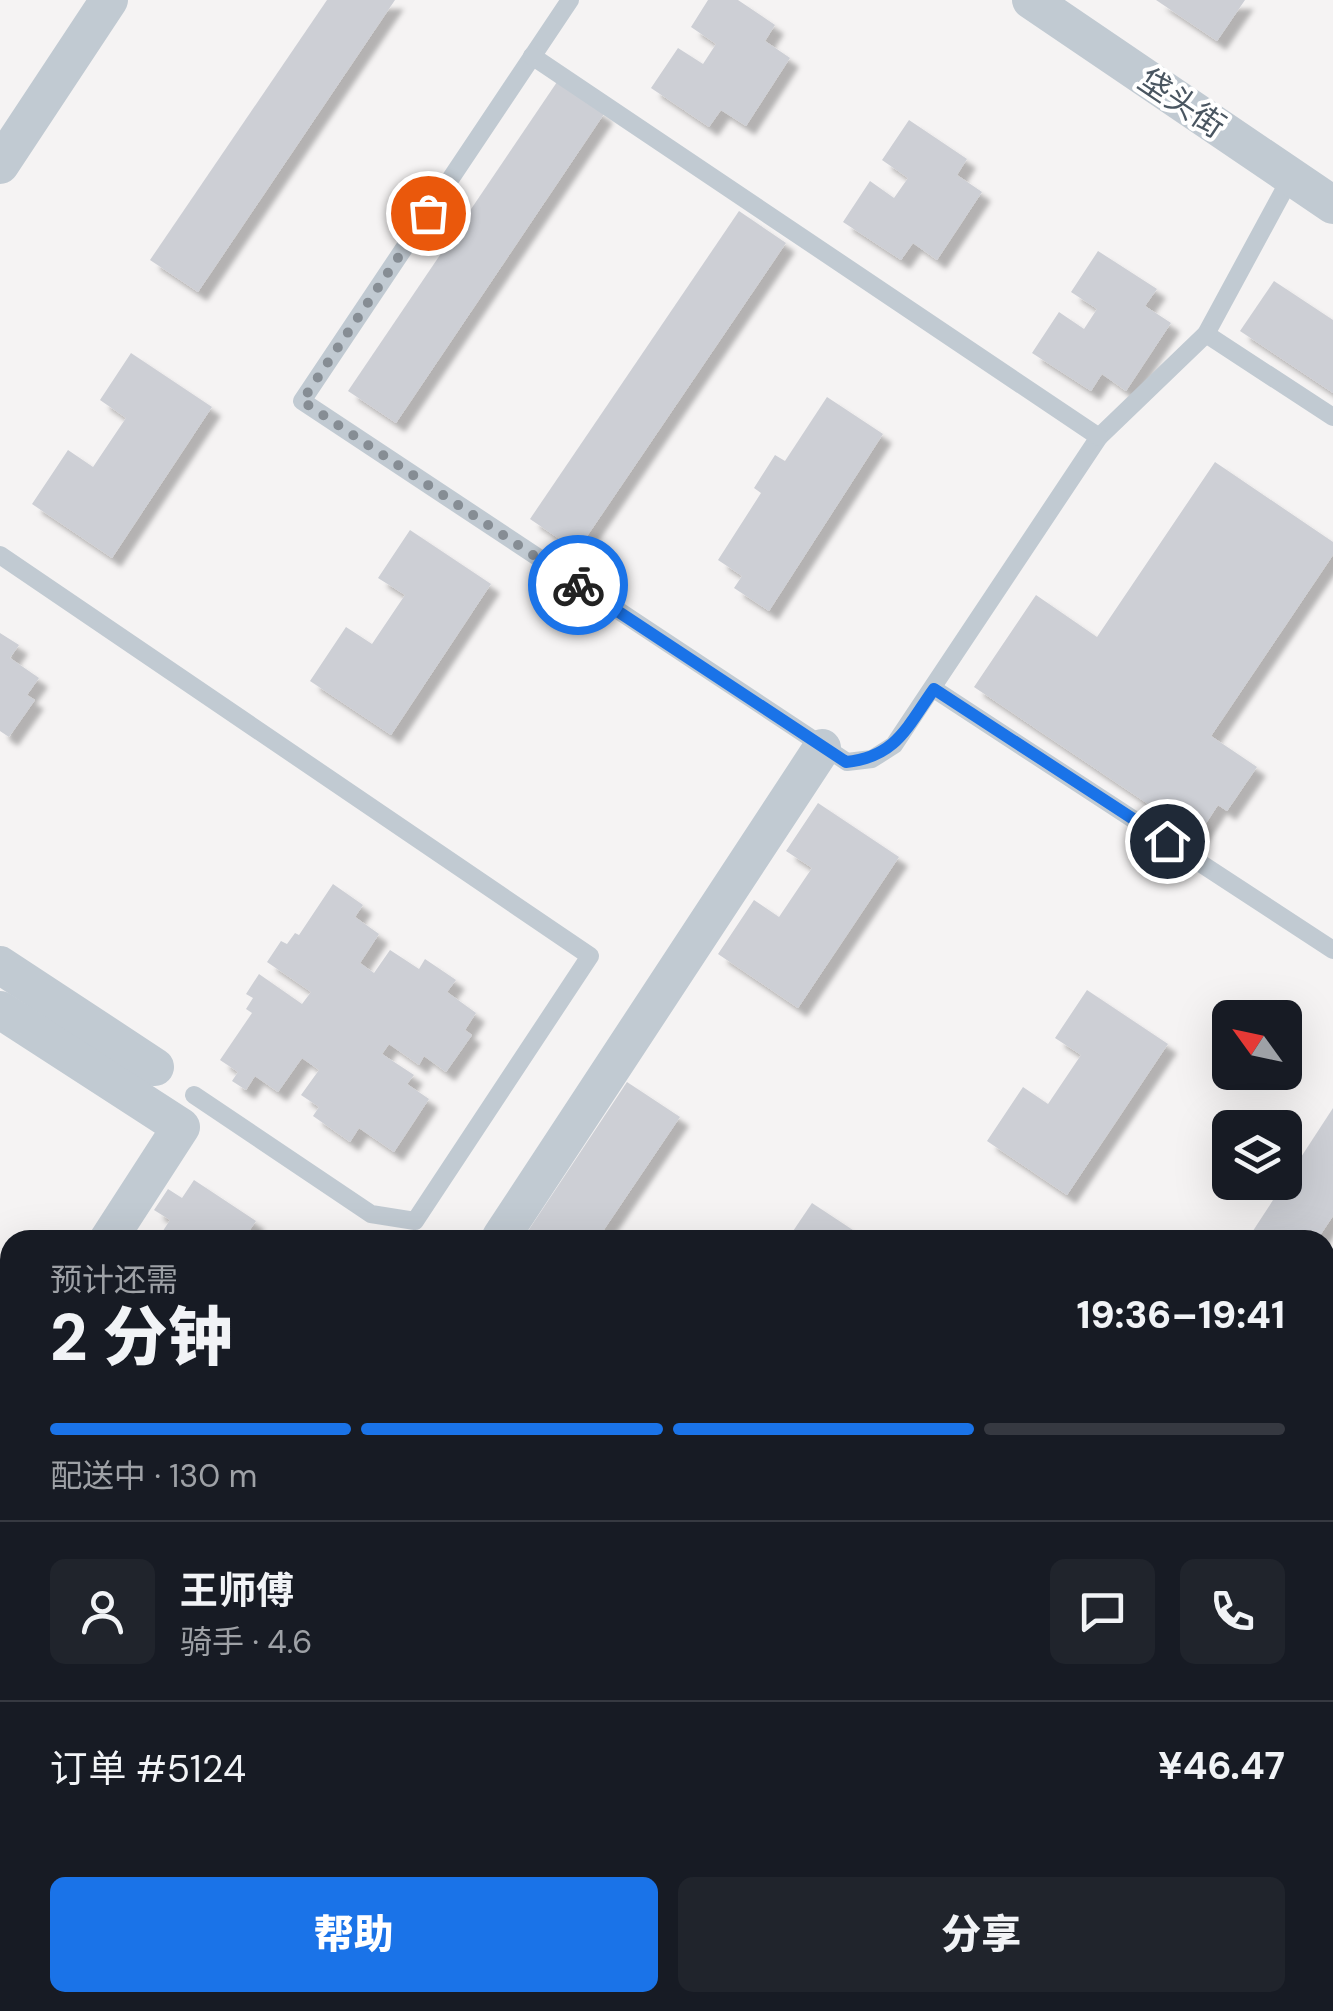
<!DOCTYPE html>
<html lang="zh">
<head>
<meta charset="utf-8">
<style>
	body { margin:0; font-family:"DM Sans","Noto Sans SC",sans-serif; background:#20242c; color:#f1f3f6; height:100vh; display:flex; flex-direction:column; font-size:38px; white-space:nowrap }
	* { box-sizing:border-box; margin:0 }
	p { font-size:32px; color:#9ea1a6 }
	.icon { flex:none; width:55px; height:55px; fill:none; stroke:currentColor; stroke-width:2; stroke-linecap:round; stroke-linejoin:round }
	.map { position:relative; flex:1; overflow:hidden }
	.sheet { position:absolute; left:0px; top:1230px; width:1335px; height:782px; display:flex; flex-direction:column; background:#171b24; border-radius:30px 30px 0 0; box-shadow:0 10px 40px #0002 }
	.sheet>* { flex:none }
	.needle { width:65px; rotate:303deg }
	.tools { position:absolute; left:1212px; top:1000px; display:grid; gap:20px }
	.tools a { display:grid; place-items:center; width:90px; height:90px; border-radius:15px; background:#171b24; box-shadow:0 10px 40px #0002; font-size:50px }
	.pin { position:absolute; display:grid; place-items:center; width:85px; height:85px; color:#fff; margin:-42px; border:5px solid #fff; border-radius:50%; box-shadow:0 2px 10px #0007 }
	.courier { position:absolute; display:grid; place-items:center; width:100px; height:100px; margin:-50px; border:8px solid #1a73e8; border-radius:50%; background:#fff; color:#222; box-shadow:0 2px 12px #0007 }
	.headline em { font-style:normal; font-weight:800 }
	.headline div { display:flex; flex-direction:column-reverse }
	.headline { display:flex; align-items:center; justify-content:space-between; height:170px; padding:0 50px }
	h1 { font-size:65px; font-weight:800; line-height:75px }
	.bar { display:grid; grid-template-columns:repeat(4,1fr); gap:15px 10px; align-content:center; height:120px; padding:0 50px }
	.bar i { height:12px; border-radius:8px; background:#363941 }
	.bar .on { background:#1a73e8 }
	.bar p { grid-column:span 4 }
	.line { display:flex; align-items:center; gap:25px; padding:0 50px; border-top:2px solid #363941 }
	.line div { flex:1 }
	.round { display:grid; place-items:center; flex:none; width:105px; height:105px; border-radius:15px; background:#20242c }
	.primary-button { display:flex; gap:20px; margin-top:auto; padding:20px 50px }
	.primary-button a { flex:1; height:115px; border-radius:15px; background:#1a73e8; color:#fff; font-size:40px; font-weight:800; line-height:115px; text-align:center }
	.primary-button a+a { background:#20242c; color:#f1f3f6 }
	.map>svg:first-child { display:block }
</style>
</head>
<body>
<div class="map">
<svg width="1333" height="2011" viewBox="0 0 1333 2011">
	<defs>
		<filter id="shadow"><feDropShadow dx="9" dy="9" stdDeviation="2.5" flood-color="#0004"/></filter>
	</defs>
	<rect width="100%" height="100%" fill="#f5f3f3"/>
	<!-- education -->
	<polygon fill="#e6e4e5" points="1325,1900 1333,1905 1333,2011 368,2011 374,2002 1325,2002"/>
	<!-- green -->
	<polygon fill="#c3f1d5" points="454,2002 563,2003 576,2011 448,2011"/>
	<!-- building -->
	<g fill="#cdcfd5" filter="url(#shadow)">
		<polygon points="327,0 395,0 198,292 150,260"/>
		<polygon points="708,0 738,0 775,25 765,41 790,58 746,126 721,110 709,127 651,88 678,48 703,64 716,44 691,27"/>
		<polygon points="1156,0 1245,0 1217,41"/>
		<polygon points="557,82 604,114 396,423 348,391"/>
		<polygon points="909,120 967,159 957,175 982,192 937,260 913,243 901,260 843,222 870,181 894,198 908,178 882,160"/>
		<polygon points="739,211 786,243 577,551 530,519"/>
		<polygon points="1098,251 1157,289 1145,306 1171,323 1126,391 1102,374 1091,391 1032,353 1059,312 1084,329 1097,309 1071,292"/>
		<polygon points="1274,281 1333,320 1333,393 1240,331"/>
		<polygon points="131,353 212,407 112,558 32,504 68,450 93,467 126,418 100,400"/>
		<polygon points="827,397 883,434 769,611 734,588 742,576 718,560 761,493 754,488 775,455 785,461"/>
		<polygon points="1215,462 1333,542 1333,555 1211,736 1257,767 1227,811 1218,805 1197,837 974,687 1036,595 1097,637"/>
		<polygon points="410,530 491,584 391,735 310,681 346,627 372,644 405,595 378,578"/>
		<polygon points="0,633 19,645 10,658 39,678 27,695 35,700 9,737 0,731"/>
		<polygon points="818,803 899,857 798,1008 718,954 754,900 779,917 812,868 786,851"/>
		<polygon points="333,884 363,905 355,917 379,934 360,963 374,973 390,950 419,969 425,959 456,980 447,992 476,1013 465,1030 472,1035 446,1072 424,1056 419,1065 389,1044 382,1054 414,1075 407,1084 429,1099 394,1152 359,1128 350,1142 313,1116 319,1107 301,1095 319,1070 302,1058 278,1092 255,1076 246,1090 232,1081 238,1072 220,1060 252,1013 246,1009 253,998 246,994 259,974 302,1004 311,992 267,962 281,941 287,944 295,933 299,935"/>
		<polygon points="1087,990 1168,1044 1067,1195 987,1141 1023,1087 1048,1104 1081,1055 1055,1038"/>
		<polygon points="627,1082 680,1117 597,1240 522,1240"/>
		<polygon points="1333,1108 1333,1216 1317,1240 1247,1240"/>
		<polygon points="194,1180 256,1221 243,1240 157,1240 170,1220 154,1210 168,1189 182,1198"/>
		<polygon points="812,1203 868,1240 787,1240"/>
		<polygon points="10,1460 10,1547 0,1540 0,1469"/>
		<polygon points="1333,1519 1333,1686 1325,1698 1325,1531"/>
		<polygon points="10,1794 10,1898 0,1913 0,1809"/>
		<polygon points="1325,1968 1333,1973 1333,2011 1249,2011 1254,2002 1325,2002"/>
		<polygon points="39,2002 158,2002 152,2011 33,2011"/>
		<polygon points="971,2002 1031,2002 1026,2011 984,2011"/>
	</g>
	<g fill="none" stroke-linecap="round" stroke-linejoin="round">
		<!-- lane -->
		<g stroke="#c1cad2" stroke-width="18">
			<polyline points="570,0 302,401 847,762 872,759 894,745 1099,437 1206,334 1291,177"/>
			<polyline points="532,56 1099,437"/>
			<polyline points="1206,334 1333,417"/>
			<polyline points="0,555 590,956 415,1221 371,1214 194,1095"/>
			<polyline points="934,689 1333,950"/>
			<polyline points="332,2011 337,2002"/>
		</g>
		<!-- street -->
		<g stroke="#c1cad2" stroke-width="38">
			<polyline points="1031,0 1333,205"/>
			<polyline points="0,165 109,0"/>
			<polyline points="0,965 155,1067"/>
			<polyline points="0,1010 181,1127 108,1240"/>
			<polyline points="501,1237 822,748"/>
			<polyline points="1325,1372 1333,1360"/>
			<polyline points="0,1407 10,1392"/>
			<polyline points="1325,1858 1333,1863"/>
		</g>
	</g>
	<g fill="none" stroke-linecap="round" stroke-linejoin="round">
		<!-- done -->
		<polyline stroke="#868d94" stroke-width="10" stroke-dasharray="0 18" points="428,213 302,401 578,585"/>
		<!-- route -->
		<path stroke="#1a73e8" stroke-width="12" d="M578 585 846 762C896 757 907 727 934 689L1167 841"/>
	</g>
	<g text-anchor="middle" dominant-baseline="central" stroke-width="8" stroke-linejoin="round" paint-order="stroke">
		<!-- street labels -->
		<g font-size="32" fill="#4a5661" stroke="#fff">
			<text transform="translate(1182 103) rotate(34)">垡头街</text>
		</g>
	</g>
</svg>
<div class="tools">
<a><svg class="needle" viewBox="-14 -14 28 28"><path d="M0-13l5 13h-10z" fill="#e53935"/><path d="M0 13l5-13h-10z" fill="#9ea1a6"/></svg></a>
<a><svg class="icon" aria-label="layers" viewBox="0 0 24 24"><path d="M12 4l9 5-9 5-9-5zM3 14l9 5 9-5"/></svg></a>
</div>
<div class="pin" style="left:428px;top:213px;background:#ea580c"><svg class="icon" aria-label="bag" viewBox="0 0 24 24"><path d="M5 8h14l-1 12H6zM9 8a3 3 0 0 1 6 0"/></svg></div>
<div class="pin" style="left:1167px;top:841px;background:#1f2937"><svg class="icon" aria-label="home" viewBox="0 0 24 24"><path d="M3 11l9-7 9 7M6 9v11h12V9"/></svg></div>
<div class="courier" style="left:578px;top:585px"><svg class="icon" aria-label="bike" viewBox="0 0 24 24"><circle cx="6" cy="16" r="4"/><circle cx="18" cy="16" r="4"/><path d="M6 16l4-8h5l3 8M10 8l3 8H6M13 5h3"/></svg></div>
<section class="sheet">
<div class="headline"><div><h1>2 分钟</h1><p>预计还需</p></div><em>19:36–19:41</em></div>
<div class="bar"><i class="on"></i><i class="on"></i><i class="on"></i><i></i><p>配送中 · 130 m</p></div>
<div class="line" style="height:180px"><a class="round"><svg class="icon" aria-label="person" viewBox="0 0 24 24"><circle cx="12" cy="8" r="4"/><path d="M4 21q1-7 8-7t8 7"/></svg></a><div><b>王师傅</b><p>骑手 · 4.6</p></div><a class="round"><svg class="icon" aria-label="chat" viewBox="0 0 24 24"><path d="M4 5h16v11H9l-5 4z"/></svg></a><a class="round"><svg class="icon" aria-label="phone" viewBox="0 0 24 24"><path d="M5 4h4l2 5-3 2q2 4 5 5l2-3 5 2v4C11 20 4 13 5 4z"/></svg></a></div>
<div class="line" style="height:130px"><div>订单 #5124</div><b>¥46.47</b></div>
<div class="primary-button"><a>帮助</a><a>分享</a></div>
</section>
</div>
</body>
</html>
